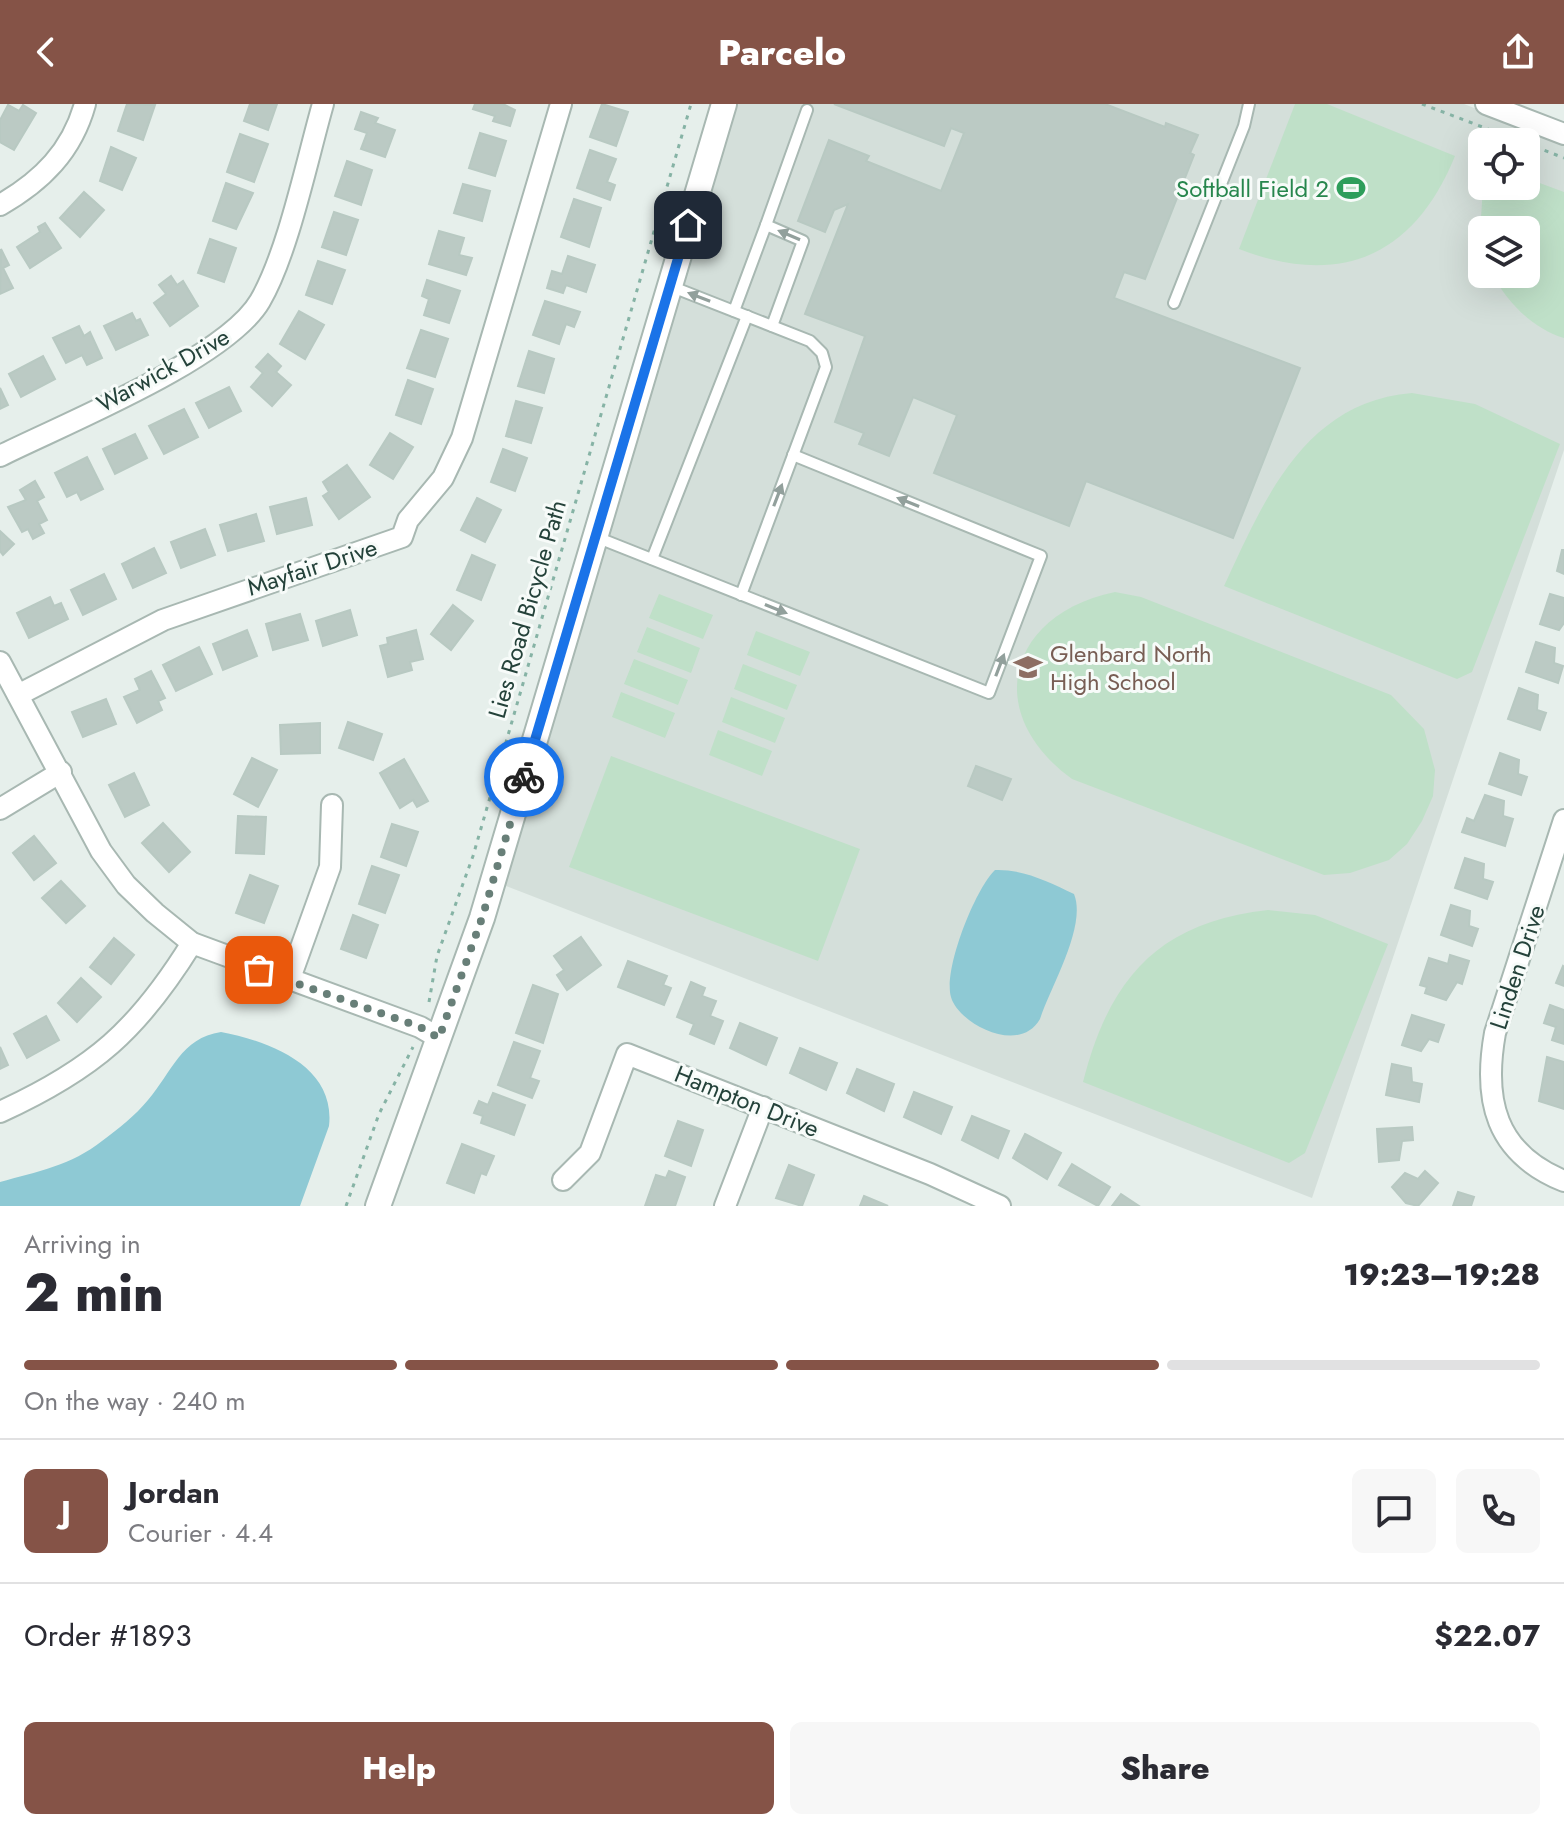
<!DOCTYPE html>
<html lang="en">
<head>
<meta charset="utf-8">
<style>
	body { margin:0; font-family:Jost,sans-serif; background:#f7f7f7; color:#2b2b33; height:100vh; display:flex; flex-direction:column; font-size:30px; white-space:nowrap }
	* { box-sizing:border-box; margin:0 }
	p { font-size:26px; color:#7c7c81 }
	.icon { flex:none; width:44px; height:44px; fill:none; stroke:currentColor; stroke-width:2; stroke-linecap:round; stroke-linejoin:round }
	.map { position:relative; height:1102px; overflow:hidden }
	.side { display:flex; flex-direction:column; background:#fff; flex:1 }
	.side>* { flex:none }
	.controls { position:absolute; left:1468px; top:24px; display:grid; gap:16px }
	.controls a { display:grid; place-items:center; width:72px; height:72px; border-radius:12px; background:#fff; box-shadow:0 8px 32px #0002; font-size:40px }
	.pin { position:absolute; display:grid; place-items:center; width:68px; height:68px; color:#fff; margin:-34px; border-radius:16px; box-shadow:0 4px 12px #0006 }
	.courier { position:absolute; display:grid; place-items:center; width:80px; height:80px; margin:-40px; border:6px solid #1a73e8; border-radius:50%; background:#fff; color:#222; box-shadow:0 2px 10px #0007 }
	.head em { font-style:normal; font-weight:800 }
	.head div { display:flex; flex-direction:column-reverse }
	.head { display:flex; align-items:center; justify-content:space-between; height:136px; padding:0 24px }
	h1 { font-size:52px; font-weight:800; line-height:60px }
	.bar { display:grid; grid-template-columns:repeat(4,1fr); gap:12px 8px; align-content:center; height:96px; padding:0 24px }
	.bar i { height:10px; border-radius:6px; background:#e1e1e2 }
	.bar .active { background:#855347 }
	.bar p { grid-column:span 4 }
	.line { display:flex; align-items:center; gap:20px; padding:0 24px; border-top:2px solid #e1e1e2 }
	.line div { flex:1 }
	.round { display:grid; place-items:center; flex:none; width:84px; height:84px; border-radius:12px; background:#f7f7f7 }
	.action { display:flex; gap:16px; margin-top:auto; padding:16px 24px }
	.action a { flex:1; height:92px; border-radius:12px; background:#855347; color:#fff; font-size:32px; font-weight:800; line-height:92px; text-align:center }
	.action a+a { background:#f7f7f7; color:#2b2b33 }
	header { display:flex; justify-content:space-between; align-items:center; height:104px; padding:0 24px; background:#855347; color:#fff; font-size:36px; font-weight:800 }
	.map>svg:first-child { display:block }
</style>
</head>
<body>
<header><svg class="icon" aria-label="back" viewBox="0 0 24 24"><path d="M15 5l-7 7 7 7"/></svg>Parcelo<svg class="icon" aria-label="share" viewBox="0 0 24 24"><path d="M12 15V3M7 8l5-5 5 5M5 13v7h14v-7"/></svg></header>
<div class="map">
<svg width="1564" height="1102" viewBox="0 0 1564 1102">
	<rect width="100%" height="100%" fill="#e6efeb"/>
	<!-- built -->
	<path fill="#d4dfda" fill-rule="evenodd" d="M732 0H1464L1564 39V346L1312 1094 501 780ZM1482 38H1526V82H1482ZM1482 126H1526V170H1482Z"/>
	<!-- green -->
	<g fill="#bfe0c8">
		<path d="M1295 0H1327L1455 52C1414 153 1339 184 1239 145Z"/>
		<path d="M1526 74 1564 88V234C1532 224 1508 199 1492 170H1526V126H1482V138L1480 130 1483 82H1526Z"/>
		<path d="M1412 289 1475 300 1560 340 1472 568 1457 575 1224 482C1264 396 1304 298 1412 289Z"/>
		<path d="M1115 488 1141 493 1391 591 1424 625 1435 666 1433 692 1422 717 1407 740 1389 756 1350 769 1324 771 1072 675C981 609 1008 510 1115 488Z"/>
		<polygon points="659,490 713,511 703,535 649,514"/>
		<polygon points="647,523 700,544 691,569 637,548"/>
		<polygon points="756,527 810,548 800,572 747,551"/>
		<polygon points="634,555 688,576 678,601 624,580"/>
		<polygon points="743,560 797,581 787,606 734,585"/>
		<polygon points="621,588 675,609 665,634 612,613"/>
		<polygon points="731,593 785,614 775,639 722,618"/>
		<polygon points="718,626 772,647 762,672 709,651"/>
		<polygon points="611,652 860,745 818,857 569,763"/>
		<path d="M1268 806 1315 811 1388 840 1305 1049 1289 1059 1083 978C1109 875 1158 818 1268 806Z"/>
	</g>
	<!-- water -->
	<g fill="#8ec9d4">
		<path d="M995 766C1023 765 1049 778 1074 790 1087 822 1051 882 1040 915 1019 952 958 919 951 893 943 866 975 785 995 766Z"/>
		<path d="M221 928C269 937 336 962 329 1022L300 1102H0V1078C36 1068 72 1061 102 1037 118 1025 135 1012 148 996 172 968 181 934 221 928Z"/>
	</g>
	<!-- building -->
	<g fill="#bbcac4" stroke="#b8c9c2" stroke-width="2">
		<polygon points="127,0 155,1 143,36 118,27"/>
		<polygon points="250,0 277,0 268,26 244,17"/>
		<polygon points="475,0 503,0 515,6 510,22 493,17 495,12 473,5"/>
		<polygon points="602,0 628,8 616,42 590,33"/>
		<polygon points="834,0 1105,0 1165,23 1166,19 1198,31 1190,49 1194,51 1145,175 1124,168 1114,194 1300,264 1233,434 1086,377 1069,422 934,369 957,311 913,293 889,352 859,340 864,329 835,318 865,232 805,210 848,100 834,106 825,128 798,117 829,36 869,52 866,57 941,87 964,29 951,24 944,42"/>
		<polygon points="8,1 19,7 23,1 36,9 14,46 0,38 0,16"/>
		<polygon points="361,8 378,14 375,19 395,26 385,53 361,45 367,29 355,25"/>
		<polygon points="480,29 506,37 495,72 469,64"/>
		<polygon points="240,30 268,40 254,78 227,68"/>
		<polygon points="111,43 136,54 122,86 100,77"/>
		<polygon points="590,46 616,55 607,78 615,81 610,96 577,84"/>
		<polygon points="347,57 372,66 361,101 335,92"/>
		<polygon points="226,79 253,89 236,125 213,117"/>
		<polygon points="463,80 490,87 482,117 454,109"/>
		<polygon points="84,88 104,106 80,133 60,114"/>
		<polygon points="574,95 601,104 589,143 561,133"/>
		<polygon points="334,108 358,116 346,151 322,143"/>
		<polygon points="45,119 61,144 30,164 17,143 40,128 38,123"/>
		<polygon points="439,127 464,134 459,151 472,154 466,171 429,160"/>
		<polygon points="210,135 236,144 224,178 198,169"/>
		<polygon points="1,145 9,161 3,164 13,184 0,190"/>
		<polygon points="568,152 595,161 586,188 566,181 563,189 547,184 552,167 562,170"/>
		<polygon points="318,157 345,166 332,200 306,191"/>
		<polygon points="171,172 177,181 183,177 198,202 170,222 154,199 166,190 159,181"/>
		<polygon points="427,176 460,187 449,219 424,211 429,195 422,192"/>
		<polygon points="545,197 580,208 574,223 566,220 559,240 533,231"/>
		<polygon points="299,207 324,221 305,255 280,240"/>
		<polygon points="132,209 136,217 140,215 148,231 116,246 104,222"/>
		<polygon points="79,222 84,232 90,228 102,254 87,261 82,251 66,259 53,234"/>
		<polygon points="421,226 448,235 435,273 407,264"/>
		<polygon points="529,247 554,255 544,289 518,282"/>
		<polygon points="268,250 281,262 276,268 291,281 272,302 251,283 263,269 256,263"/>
		<polygon points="43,252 55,275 21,293 9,270"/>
		<polygon points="408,276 433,285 421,320 396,311"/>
		<polygon points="229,283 241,307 209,324 196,299"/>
		<polygon points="0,284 8,301 0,305"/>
		<polygon points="516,297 542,304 531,339 506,332"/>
		<polygon points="184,305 198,333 164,350 149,322"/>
		<polygon points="390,329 413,343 393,375 370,361"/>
		<polygon points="135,330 147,354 115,370 103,345"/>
		<polygon points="503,345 527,354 515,387 491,378"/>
		<polygon points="87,353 103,385 81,396 77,388 67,393 55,369"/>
		<polygon points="347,361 370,393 339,415 323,392 329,388 323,378"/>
		<polygon points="35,377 44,393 37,397 47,416 39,420 44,429 33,435 28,425 22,428 8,403 26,396 20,386"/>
		<polygon points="306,394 312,421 277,430 270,403"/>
		<polygon points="477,394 501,406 485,438 461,426"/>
		<polygon points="256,410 264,437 228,447 220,421"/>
		<polygon points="205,425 215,451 181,464 171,438"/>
		<polygon points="0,427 14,440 3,451 0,447"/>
		<polygon points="154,444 166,469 133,484 122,460"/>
		<polygon points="1562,446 1564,446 1564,470 1557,467"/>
		<polygon points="472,451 495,461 481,496 457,486"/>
		<polygon points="104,470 116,495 83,511 71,486"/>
		<polygon points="1550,490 1564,494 1564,519 1559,526 1540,520"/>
		<polygon points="50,493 54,502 61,499 68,515 29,534 17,509"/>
		<polygon points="453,501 473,517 451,546 431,530"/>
		<polygon points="350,506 357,531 323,542 316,517"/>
		<polygon points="300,510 308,536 273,546 266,520"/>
		<polygon points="247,526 257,552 223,566 213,540"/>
		<polygon points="416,526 423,555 410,558 412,566 388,573 380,542 388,540 387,534"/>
		<polygon points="1536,538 1555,544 1554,559 1563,562 1558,579 1526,568"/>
		<polygon points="199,543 212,570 176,587 163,561"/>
		<polygon points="151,567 165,594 158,597 162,606 137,619 124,593 140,586 135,575"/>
		<polygon points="1519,584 1538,591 1537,606 1546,609 1540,626 1508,615"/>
		<polygon points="106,595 116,620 83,633 72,608"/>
		<polygon points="348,618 382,630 373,656 339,644"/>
		<polygon points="320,619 320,649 281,650 280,621"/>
		<polygon points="1500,649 1519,656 1518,670 1527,673 1521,691 1489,680"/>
		<polygon points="252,654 277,666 258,703 234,690"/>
		<polygon points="404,655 428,697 417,703 413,696 400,704 380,669"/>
		<polygon points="976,662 1011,675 1002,696 968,682"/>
		<polygon points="134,669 149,701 125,713 109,681"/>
		<polygon points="1485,691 1504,697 1503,712 1513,715 1505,742 1462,728 1467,714 1474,717"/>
		<polygon points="238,712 266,713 264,750 236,749"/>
		<polygon points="163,719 190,748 169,768 142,739"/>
		<polygon points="392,720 418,728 406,762 381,753"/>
		<polygon points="34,732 56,759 34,776 13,749"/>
		<polygon points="1465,754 1484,760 1483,775 1493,778 1487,795 1455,784"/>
		<polygon points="372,762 399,771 385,809 359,800"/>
		<polygon points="250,771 278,782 264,819 236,809"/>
		<polygon points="61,777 85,802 66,819 42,794"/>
		<polygon points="1451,801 1470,807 1469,822 1478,825 1472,842 1441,831"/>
		<polygon points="353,811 378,821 366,854 341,845"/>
		<polygon points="581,833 601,861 567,886 557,871 564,866 554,852"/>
		<polygon points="114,834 134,851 111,880 90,863"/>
		<polygon points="1450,851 1469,857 1462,880 1457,878 1446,896 1425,889 1427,883 1420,881 1429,854 1448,860"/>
		<polygon points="628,857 667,872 663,881 671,884 664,901 618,883"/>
		<polygon points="1563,862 1564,863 1564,882 1556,879"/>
		<polygon points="81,874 101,893 77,918 58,899"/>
		<polygon points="691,878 705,884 702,892 716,897 710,912 723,917 714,940 690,930 694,920 677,913"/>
		<polygon points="533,881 558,890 543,939 516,929"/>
		<polygon points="1550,901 1564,906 1564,940 1552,936 1556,923 1544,919"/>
		<polygon points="1412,911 1444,921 1438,938 1429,935 1421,947 1402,941"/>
		<polygon points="46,912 59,936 27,954 14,930"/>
		<polygon points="740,919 777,934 766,961 730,944"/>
		<polygon points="514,938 540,947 530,974 539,977 532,994 498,981"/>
		<polygon points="0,943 8,961 0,965"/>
		<polygon points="800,944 837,959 826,986 790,969"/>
		<polygon points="1547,953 1564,958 1564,1005 1539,997"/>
		<polygon points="1392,960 1411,964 1412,978 1422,980 1419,998 1386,991"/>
		<polygon points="857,965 894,980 884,1007 847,989"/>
		<polygon points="914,988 952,1003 941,1030 904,1013"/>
		<polygon points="493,989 525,1001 514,1031 481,1019 483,1012 474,1009 479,997 488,1001"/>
		<polygon points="972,1012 1009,1027 998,1054 962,1036"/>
		<polygon points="678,1017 703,1026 691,1062 665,1052"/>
		<polygon points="1412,1023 1413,1036 1402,1037 1399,1056 1379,1058 1377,1025"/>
		<polygon points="1025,1030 1061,1049 1047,1075 1013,1054"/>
		<polygon points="462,1040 494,1052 486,1071 481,1069 474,1089 447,1079"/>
		<polygon points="1072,1060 1110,1083 1098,1102 1059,1081"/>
		<polygon points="789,1061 814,1071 802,1102 776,1094"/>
		<polygon points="669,1067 685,1073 675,1102 645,1102 656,1071 666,1074"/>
		<polygon points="1425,1067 1438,1079 1418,1102 1406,1099 1392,1083 1405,1069 1418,1075"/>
		<polygon points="1458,1088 1474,1093 1471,1102 1453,1102"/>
		<polygon points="1121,1090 1139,1102 1112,1102"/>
		<polygon points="864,1092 888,1102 860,1102"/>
	</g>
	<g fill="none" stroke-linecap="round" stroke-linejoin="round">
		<defs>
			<g id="service">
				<polyline points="766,121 807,6"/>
				<polyline points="670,182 810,237 822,249 826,263 741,491"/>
				<polyline points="1174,199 1244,22 1249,0"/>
				<polyline points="734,207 766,121 803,137 772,222"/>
				<polyline points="596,433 989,589 1041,452 793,351"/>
				<polyline points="652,455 747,212"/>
			</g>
			<g id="minor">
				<polyline points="1486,0 1564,30"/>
				<path d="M0 101C42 77 72 47 85 0"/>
				<path d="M0 352C64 320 226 255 260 197 288 149 307 56 323 0"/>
				<polyline points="0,558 101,747 126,781 155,809 192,839 420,923 439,934"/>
				<polyline points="18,591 163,516 402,433 408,416 443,374 462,334 561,0"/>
				<polyline points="0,705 61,668"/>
				<path d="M1564 716 1495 929C1483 996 1495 1049 1564 1077"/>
				<polyline points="289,877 330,763 332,701"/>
				<path d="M0 1008C94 965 138 926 192 839"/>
				<polyline points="563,1076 590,1049 627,950 930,1070 1000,1102"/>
				<polyline points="725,1102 763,1003"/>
			</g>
			<polyline id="tertiary" points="378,1102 482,814 724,0"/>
		</defs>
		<!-- service casing -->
		<use href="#service" stroke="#a8b8b2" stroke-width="14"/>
		<!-- minor casing -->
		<use href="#minor" stroke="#a8b8b2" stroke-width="24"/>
		<!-- tertiary casing -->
		<use href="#tertiary" stroke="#a8b8b2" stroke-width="28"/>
		<!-- path -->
		<g stroke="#86b3a5" stroke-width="3" stroke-dasharray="4 6" stroke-linecap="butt">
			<polyline points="1422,0 1522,38"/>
			<polyline points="1526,39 1564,54"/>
			<polyline points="429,898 437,852 473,752 691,0"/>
			<polyline points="346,1102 379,1010 413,943"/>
		</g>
		<!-- service -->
		<use href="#service" stroke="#fff" stroke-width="10"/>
		<!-- minor -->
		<use href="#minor" stroke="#fff" stroke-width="20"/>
		<!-- tertiary -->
		<use href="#tertiary" stroke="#fff" stroke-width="24"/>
	</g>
	<!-- one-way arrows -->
	<defs><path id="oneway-solid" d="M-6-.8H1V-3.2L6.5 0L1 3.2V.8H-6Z" transform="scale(2)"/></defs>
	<g fill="#92a09c">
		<use href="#oneway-solid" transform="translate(789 131) rotate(-157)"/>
		<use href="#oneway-solid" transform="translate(699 193) rotate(-159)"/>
		<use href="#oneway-solid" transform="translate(778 391) rotate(-69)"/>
		<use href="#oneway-solid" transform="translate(908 398) rotate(-158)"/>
		<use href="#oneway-solid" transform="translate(776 505) rotate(22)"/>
		<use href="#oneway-solid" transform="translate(1000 561) rotate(-69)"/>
	</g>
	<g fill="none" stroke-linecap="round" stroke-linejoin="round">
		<!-- done -->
		<polyline stroke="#687f78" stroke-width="8" stroke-dasharray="0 14.4" points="259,866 420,923 439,934 482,814 524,673"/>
		<!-- route -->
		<polyline stroke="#1a73e8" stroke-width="10" points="524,673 688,121"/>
	</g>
	<!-- icons -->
	<defs>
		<symbol id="stadium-bare" viewBox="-9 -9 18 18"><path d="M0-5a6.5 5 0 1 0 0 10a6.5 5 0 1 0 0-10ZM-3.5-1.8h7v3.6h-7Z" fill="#2e9e5b" stroke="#f7fbf9" stroke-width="2.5" paint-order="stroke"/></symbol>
		<symbol id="school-bare" viewBox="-9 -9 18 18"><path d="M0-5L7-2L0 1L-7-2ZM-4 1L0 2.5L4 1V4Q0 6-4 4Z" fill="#8d6e63" stroke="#f7fbf9" stroke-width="2.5" paint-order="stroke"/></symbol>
	</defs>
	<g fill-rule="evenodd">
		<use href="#stadium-bare" x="1331" y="64" width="40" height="40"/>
		<use href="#school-bare" x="1008" y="543" width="40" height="40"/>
	</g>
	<g text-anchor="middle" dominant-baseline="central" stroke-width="6" stroke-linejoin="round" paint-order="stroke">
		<!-- leisure labels -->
		<g font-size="24" fill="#27864d" stroke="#f7fbf9" text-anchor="end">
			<text x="1329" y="84">Softball Field 2</text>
		</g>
		<!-- street labels -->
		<g font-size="24" fill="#24423a" stroke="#f7fbf9">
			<text transform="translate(163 266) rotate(-29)">Warwick Drive</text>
			<text transform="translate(312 463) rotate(-18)">Mayfair Drive</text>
			<text transform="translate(527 505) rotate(-74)">Lies Road Bicycle Path</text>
			<text transform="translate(1517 863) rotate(-72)">Linden Drive</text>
			<text transform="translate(747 997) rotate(22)">Hampton Drive</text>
		</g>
		<!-- education labels -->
		<g font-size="24" fill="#785e54" stroke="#f7fbf9" text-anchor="start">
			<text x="1050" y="549">Glenbard North<tspan x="1050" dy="28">High School</tspan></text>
		</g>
	</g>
</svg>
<div class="controls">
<a><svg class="icon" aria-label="locate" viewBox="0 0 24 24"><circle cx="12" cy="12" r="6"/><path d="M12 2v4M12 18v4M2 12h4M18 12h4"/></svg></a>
<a><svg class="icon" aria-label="layers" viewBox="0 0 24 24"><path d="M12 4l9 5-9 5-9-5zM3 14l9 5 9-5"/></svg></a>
</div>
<div class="pin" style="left:259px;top:866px;background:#ea580c"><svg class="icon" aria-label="bag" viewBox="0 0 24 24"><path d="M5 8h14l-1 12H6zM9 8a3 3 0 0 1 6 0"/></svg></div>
<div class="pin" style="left:688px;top:121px;background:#1f2937"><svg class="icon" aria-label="home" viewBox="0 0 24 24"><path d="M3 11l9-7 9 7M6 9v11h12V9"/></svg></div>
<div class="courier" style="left:524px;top:673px"><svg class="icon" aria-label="bike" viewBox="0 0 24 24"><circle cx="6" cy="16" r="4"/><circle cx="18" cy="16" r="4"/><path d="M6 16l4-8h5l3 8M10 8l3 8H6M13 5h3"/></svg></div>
</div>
<section class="side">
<div class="head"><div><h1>2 min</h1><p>Arriving in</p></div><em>19:23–19:28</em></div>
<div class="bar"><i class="active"></i><i class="active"></i><i class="active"></i><i></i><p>On the way · 240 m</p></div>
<div class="line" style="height:144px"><b class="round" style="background:#855347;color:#fff">J</b><div><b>Jordan</b><p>Courier · 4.4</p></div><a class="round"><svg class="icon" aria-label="chat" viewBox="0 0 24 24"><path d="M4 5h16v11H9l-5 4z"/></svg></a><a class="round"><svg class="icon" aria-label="phone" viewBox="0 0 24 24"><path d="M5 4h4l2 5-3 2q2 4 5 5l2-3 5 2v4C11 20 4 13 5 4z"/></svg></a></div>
<div class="line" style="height:104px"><div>Order #1893</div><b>$22.07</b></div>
<div class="action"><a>Help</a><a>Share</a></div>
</section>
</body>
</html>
